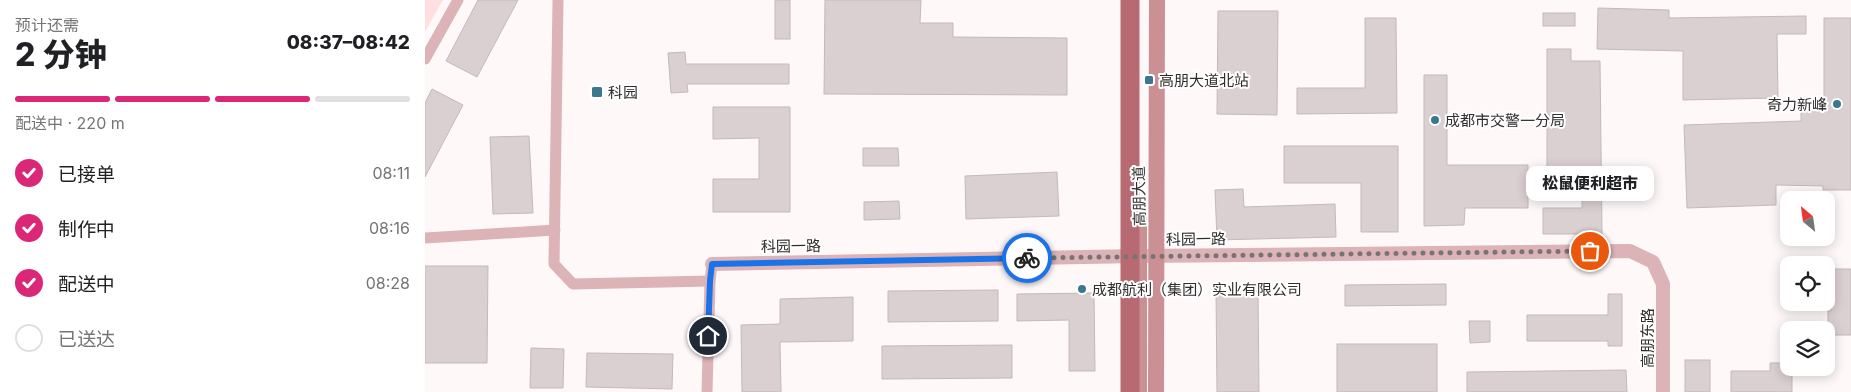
<!DOCTYPE html>
<html lang="zh">
<head>
<meta charset="utf-8">
<style>
	body { margin:0; font-family:Inter,"Noto Sans SC",sans-serif; background:#f6f6f6; color:#202124; height:100vh; display:flex; flex-direction:column; font-size:19px; white-space:nowrap }
	* { box-sizing:border-box; margin:0 }
	p { font-size:16px; color:#757577 }
	.icon { flex:none; width:28px; height:28px; fill:none; stroke:currentColor; stroke-width:2; stroke-linecap:round; stroke-linejoin:round }
	.map { position:relative; flex:1; overflow:hidden }
	.details { display:flex; flex-direction:column; background:#fff; width:425px }
	.details>* { flex:none }
	.needle { width:32px; rotate:331deg }
	.tools { position:absolute; left:1355px; top:191px; display:grid; gap:10px }
	.tools a { display:grid; place-items:center; width:55px; height:55px; border-radius:10px; background:#fff; box-shadow:0 2px 12px #0003; font-size:25px }
	.pin { position:absolute; display:grid; place-items:center; width:42px; height:42px; color:#fff; margin:-21px; border:2px solid #fff; border-radius:50%; box-shadow:0 1px 5px #0007 }
	.courier { position:absolute; display:grid; place-items:center; width:50px; height:50px; margin:-25px; border:4px solid #1a73e8; border-radius:50%; background:#fff; color:#222; box-shadow:0 1px 6px #0007 }
	.bubble { position:absolute; height:35px; border-radius:10px; background:#fff; box-shadow:0 2px 12px #0003; font-size:16px; font-weight:800; line-height:35px; text-align:center }
	.summary em { font-style:normal; font-weight:800 }
	.summary div { display:flex; flex-direction:column-reverse }
	.summary { display:flex; align-items:center; justify-content:space-between; height:85px; padding:0 15px }
	h1 { font-size:32px; font-weight:800; line-height:38px }
	.bar { display:grid; grid-template-columns:repeat(4,1fr); gap:8px 5px; align-content:center; height:60px; padding:0 15px }
	.bar i { height:6px; border-radius:4px; background:#e0e0e0 }
	.bar .selected { background:#db2777 }
	.bar p { grid-column:span 4 }
	ol { padding:0 15px; list-style:none }
	li { display:flex; align-items:center; gap:15px; height:55px }
	li p { margin-inline-start:auto }
	li .icon { padding:5px; border-radius:50%; background:#db2777; color:#fff; stroke-width:4 }
	li:last-child { color:#757577 }
	li i { width:28px; height:28px; border:2px solid #e0e0e0; border-radius:50% }
	main { display:flex; flex:1; min-height:0 }
	.map>svg:first-child { display:block }
</style>
</head>
<body>
<main>
<section class="details">
<div class="summary"><div><h1>2 分钟</h1><p>预计还需</p></div><em>08:37–08:42</em></div>
<div class="bar"><i class="selected"></i><i class="selected"></i><i class="selected"></i><i></i><p>配送中 · 220 m</p></div>
<ol>
<li><svg class="icon" aria-label="check" viewBox="0 0 24 24"><path d="M5 12l5 5 9-10"/></svg>已接单<p>08:11</p></li>
<li><svg class="icon" aria-label="check" viewBox="0 0 24 24"><path d="M5 12l5 5 9-10"/></svg>制作中<p>08:16</p></li>
<li><svg class="icon" aria-label="check" viewBox="0 0 24 24"><path d="M5 12l5 5 9-10"/></svg>配送中<p>08:28</p></li>
<li><i></i>已送达</li>
</ol>
</section>
<div class="map">
<svg width="1426" height="392" viewBox="0 0 1426 392">
	<rect width="100%" height="100%" fill="#fff8f9"/>
	<!-- green -->
	<polygon fill="#fee0e1" points="0,0 18,0 0,32"/>
	<!-- building -->
	<g fill="#dbd0d1" stroke="#c3b9b9">
		<polygon points="53,0 93,0 52,77 21,61"/>
		<rect x="350" y="0" width="15" height="39"/>
		<polygon points="400,0 496,0 495,23 528,23 528,37 642,38 642,95 399,94"/>
		<polygon points="1173,8 1244,10 1244,18 1381,16 1381,34 1352,34 1353,98 1258,100 1258,51 1172,49"/>
		<polygon points="793,11 853,11 852,115 792,114"/>
		<rect x="1118" y="13" width="32" height="13"/>
		<polygon points="940,18 971,18 972,113 872,114 872,88 940,88"/>
		<polygon points="1399,18 1426,18 1426,190 1398,190 1398,186 1351,185 1351,205 1262,208 1259,125 1376,121 1376,108 1399,108"/>
		<polygon points="1122,49 1146,49 1146,61 1175,61 1177,234 1118,234 1118,208 1157,208 1157,189 1122,188"/>
		<polygon points="260,52 261,64 364,64 364,84 262,84 263,92 246,93 243,53"/>
		<polygon points="999,75 1022,75 1022,165 1103,165 1103,208 1040,208 1039,225 999,226"/>
		<polygon points="7,89 38,105 0,177 0,103"/>
		<polygon points="288,107 365,107 365,212 288,212 288,179 334,179 334,138 288,139"/>
		<polygon points="104,136 108,213 68,214 65,137"/>
		<polygon points="859,146 973,146 973,232 936,232 936,183 859,183"/>
		<polygon points="438,148 473,148 474,166 438,166"/>
		<polygon points="632,172 634,216 541,219 540,176"/>
		<polygon points="818,189 819,207 910,204 911,237 792,240 790,190"/>
		<polygon points="474,201 475,219 439,220 439,202"/>
		<polygon points="0,266 63,266 62,363 0,363"/>
		<polygon points="1406,269 1426,269 1426,335 1403,335 1403,311 1406,311"/>
		<polygon points="1021,284 1021,305 920,306 920,285"/>
		<polygon points="573,290 573,321 463,322 463,291"/>
		<polygon points="833,291 834,392 792,392 791,292"/>
		<polygon points="669,293 670,371 644,371 644,320 592,321 592,294"/>
		<polygon points="1183,294 1197,294 1197,346 1183,346 1183,341 1102,341 1102,315 1183,315"/>
		<polygon points="428,297 428,341 355,342 356,392 317,392 316,325 355,324 355,299"/>
		<polygon points="1044,321 1065,321 1065,342 1045,343"/>
		<rect x="912" y="344" width="100" height="48"/>
		<polygon points="587,345 587,378 457,379 457,346"/>
		<polygon points="106,348 139,349 138,388 105,388"/>
		<polygon points="162,353 248,354 247,389 161,387"/>
		<rect x="1260" y="360" width="25" height="32"/>
		<polygon points="1345,363 1364,363 1364,368 1367,368 1367,392 1306,392 1306,371 1345,371"/>
		<polygon points="1201,370 1202,392 1042,392 1042,372"/>
	</g>
	<g fill="none" stroke-linecap="round" stroke-linejoin="round">
		<!-- minor -->
		<g stroke="#dcb3b6" stroke-width="11">
			<polyline points="133,0 129,264 148,284 285,281"/>
			<polyline points="0,59 33,0"/>
			<polyline points="0,238 130,230"/>
			<polyline points="282,392 285,281 287,264"/>
		</g>
		<!-- tertiary -->
		<polyline stroke="#dcb3b6" stroke-width="14" points="287,264 715,256 1205,251 1228,262 1238,284 1238,392"/>
		<!-- secondary -->
		<g stroke="#cb9094" stroke-width="16">
			<polyline points="714,220 714,392"/>
			<polyline points="731,392 732,0"/>
		</g>
		<!-- trunk -->
		<polyline stroke="#b86a72" stroke-width="19" points="705,392 705,0"/>
	</g>
	<g fill="none" stroke-linecap="round" stroke-linejoin="round">
		<!-- done -->
		<polyline stroke="#797474" stroke-width="5" stroke-dasharray="0 9" points="602,258 1165,251"/>
		<!-- route -->
		<polyline stroke="#1a73e8" stroke-width="6" points="283,336 285,281 287,264 602,258"/>
	</g>
	<!-- markers -->
	<g fill="#3b788f" stroke="#fff" stroke-width="2">
		<rect x="719" y="75" width="10" height="10" rx="2.5"/>
		<rect x="166" y="86" width="12" height="12" rx="2.5"/>
		<circle cx="1412" cy="104" r="5"/>
		<circle cx="1010" cy="120" r="5"/>
		<circle cx="657" cy="289" r="5"/>
	</g>
	<g text-anchor="middle" dominant-baseline="central" stroke-width="4" stroke-linejoin="round" paint-order="stroke">
		<!-- poi labels -->
		<g font-size="15" fill="#312d2d" stroke="#fff" text-anchor="start">
			<text x="734" y="80">高朋大道北站</text>
			<text x="183" y="92">科园</text>
			<text x="1402" y="104" text-anchor="end">奇力新峰</text>
			<text x="1020" y="120">成都市交警一分局</text>
			<text x="667" y="289">成都航利（集团）实业有限公司</text>
		</g>
		<!-- street labels -->
		<g font-size="15" fill="#312d2d" stroke="#fff">
			<text transform="translate(714 196) rotate(-91)">高朋大道</text>
			<text transform="translate(771 239) rotate(-1)">科园一路</text>
			<text transform="translate(366 246) rotate(-1)">科园一路</text>
			<text transform="translate(1222 338) rotate(-90)">高朋东路</text>
		</g>
	</g>
</svg>
<div class="tools">
<a><svg class="needle" viewBox="-14 -14 28 28"><path d="M0-13l5 13h-10z" fill="#e53935"/><path d="M0 13l5-13h-10z" fill="#757577"/></svg></a>
<a><svg class="icon" aria-label="locate" viewBox="0 0 24 24"><circle cx="12" cy="12" r="6"/><path d="M12 2v4M12 18v4M2 12h4M18 12h4"/></svg></a>
<a><svg class="icon" aria-label="layers" viewBox="0 0 24 24"><path d="M12 4l9 5-9 5-9-5zM3 14l9 5 9-5"/></svg></a>
</div>
<div class="pin" style="left:1165px;top:251px;background:#ea580c"><svg class="icon" aria-label="bag" viewBox="0 0 24 24"><path d="M5 8h14l-1 12H6zM9 8a3 3 0 0 1 6 0"/></svg></div>
<div class="pin" style="left:283px;top:336px;background:#1f2937"><svg class="icon" aria-label="home" viewBox="0 0 24 24"><path d="M3 11l9-7 9 7M6 9v11h12V9"/></svg></div>
<div class="courier" style="left:602px;top:258px"><svg class="icon" aria-label="bike" viewBox="0 0 24 24"><circle cx="6" cy="16" r="4"/><circle cx="18" cy="16" r="4"/><path d="M6 16l4-8h5l3 8M10 8l3 8H6M13 5h3"/></svg></div>
<div class="bubble" style="left:1101px;top:166px;width:128px">松鼠便利超市</div>
</div>
</main>
</body>
</html>
